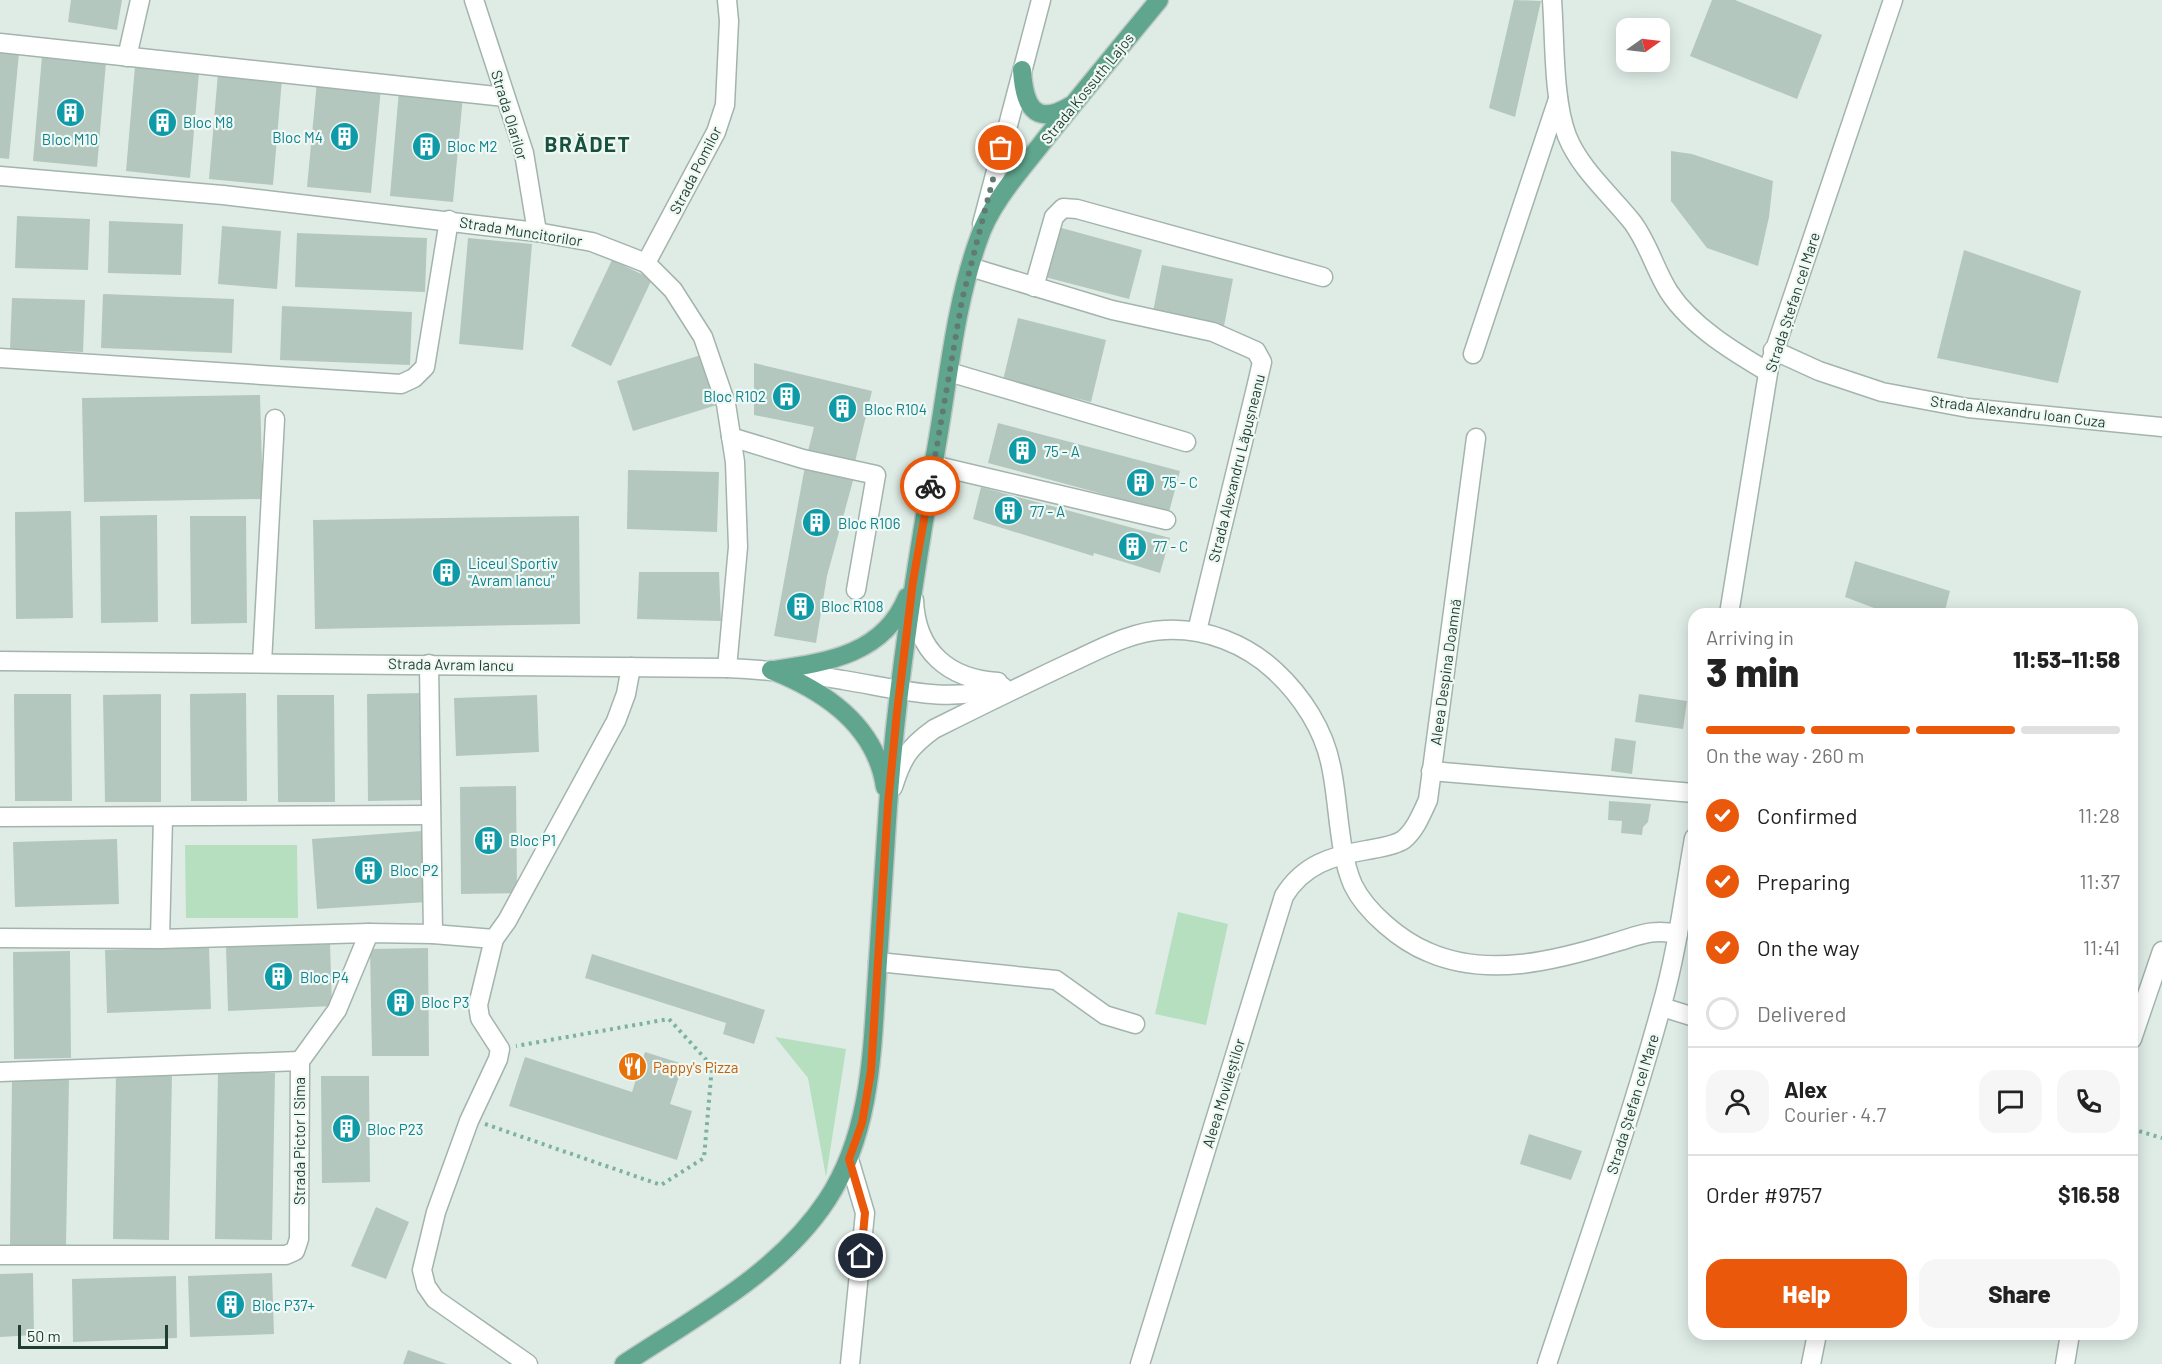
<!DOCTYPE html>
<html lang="en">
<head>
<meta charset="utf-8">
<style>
	body { margin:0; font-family:Barlow,sans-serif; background:#f6f6f6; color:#222; height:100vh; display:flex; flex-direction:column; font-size:22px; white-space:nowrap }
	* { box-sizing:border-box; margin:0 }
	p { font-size:20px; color:#767676 }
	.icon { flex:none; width:33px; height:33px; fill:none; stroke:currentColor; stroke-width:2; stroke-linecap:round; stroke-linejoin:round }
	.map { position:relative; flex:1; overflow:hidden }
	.details { position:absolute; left:1688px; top:608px; width:450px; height:732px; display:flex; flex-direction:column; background:#fff; border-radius:18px; box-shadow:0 3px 15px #0003 }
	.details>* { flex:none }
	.needle { width:39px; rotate:76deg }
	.tools { position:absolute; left:1616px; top:18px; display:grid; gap:12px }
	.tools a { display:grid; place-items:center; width:54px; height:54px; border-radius:12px; background:#fff; box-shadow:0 3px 15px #0003; font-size:30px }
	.scale { position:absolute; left:18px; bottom:15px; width:150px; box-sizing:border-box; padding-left:6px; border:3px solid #1f3e33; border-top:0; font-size:16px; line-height:21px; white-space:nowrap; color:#1f3e33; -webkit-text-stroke:4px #f0f8f4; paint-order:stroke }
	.pin { position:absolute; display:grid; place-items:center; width:51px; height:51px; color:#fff; margin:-26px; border:3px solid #fff; border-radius:50%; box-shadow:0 2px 6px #0007 }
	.courier { position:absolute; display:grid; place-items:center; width:60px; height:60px; margin:-30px; border:4px solid #ea580c; border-radius:50%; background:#fff; color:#222; box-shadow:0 2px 8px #0007 }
	.head em { font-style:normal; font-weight:800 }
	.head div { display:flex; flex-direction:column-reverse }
	.head { display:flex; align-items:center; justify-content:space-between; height:102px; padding:0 18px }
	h1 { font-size:39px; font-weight:800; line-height:45px }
	.bar { display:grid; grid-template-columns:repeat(4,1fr); gap:9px 6px; align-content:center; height:72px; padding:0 18px }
	.bar i { height:8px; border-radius:4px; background:#e0e0e0 }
	.bar .on { background:#ea580c }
	.bar p { grid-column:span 4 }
	.line { display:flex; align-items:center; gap:15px; padding:0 18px; border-top:2px solid #e0e0e0 }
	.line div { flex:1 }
	.round { display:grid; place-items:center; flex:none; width:63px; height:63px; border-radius:18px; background:#f6f6f6 }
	ol { padding:0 18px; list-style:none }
	li { display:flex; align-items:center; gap:18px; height:66px }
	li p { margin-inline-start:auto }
	li .icon { padding:6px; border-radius:50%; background:#ea580c; color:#fff; stroke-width:4 }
	li:last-child { color:#767676 }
	li i { width:33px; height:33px; border:3px solid #e0e0e0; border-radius:50% }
	.cta { display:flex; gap:12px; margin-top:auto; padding:12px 18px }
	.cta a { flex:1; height:69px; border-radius:18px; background:#ea580c; color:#fff; font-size:24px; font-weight:800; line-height:69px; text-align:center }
	.cta a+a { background:#f6f6f6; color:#222 }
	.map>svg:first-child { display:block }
</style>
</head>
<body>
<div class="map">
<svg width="2162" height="1364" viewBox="0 0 2162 1364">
	<rect width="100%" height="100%" fill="#dfece6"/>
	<!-- green -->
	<g fill="#b6dfbf">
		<polygon points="185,845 297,845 298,918 186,918"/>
		<polygon points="1178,912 1228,924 1206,1025 1155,1014"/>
		<polygon points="775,1037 846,1049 826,1177 808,1078"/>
	</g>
	<!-- building -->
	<g fill="#b4c7be">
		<polygon points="71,0 122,0 117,30 68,22"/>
		<polygon points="1514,0 1541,1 1515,117 1489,108"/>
		<polygon points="1712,0 1735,0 1822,35 1797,99 1690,56"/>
		<polygon points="0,51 19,53 9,159 0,158"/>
		<polygon points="42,56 106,62 97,167 33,161"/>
		<polygon points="135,66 199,72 190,178 126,171"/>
		<polygon points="218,73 282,79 273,185 209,179"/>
		<polygon points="317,81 381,88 371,193 307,187"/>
		<polygon points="399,90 463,96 453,202 390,196"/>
		<polygon points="1671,151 1692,154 1773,181 1769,217 1758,266 1707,248 1671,201"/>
		<polygon points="17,216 90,219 88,270 15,268"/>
		<polygon points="109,221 183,224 181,275 108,273"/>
		<polygon points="222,226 281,231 277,289 218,284"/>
		<polygon points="1058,227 1142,250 1129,299 1045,277"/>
		<polygon points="297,233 427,238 425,292 295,287"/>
		<polygon points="468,238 532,244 523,350 459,344"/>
		<polygon points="1964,250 2081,291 2058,383 1937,358"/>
		<polygon points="612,260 652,279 611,366 571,346"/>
		<polygon points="1162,265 1233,279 1224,326 1153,312"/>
		<polygon points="103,294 234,299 232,353 101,348"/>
		<polygon points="12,298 85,300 83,352 10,349"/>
		<polygon points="282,306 412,312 410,365 280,360"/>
		<polygon points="1018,318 1106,340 1091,402 1003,380"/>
		<polygon points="701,355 717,405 633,431 617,381"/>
		<polygon points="754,363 872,391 854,466 807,455 814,427 754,415"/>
		<polygon points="260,395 263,499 84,502 82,398"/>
		<polygon points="998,423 1180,471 1169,512 988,463"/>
		<polygon points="805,466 854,477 827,576 816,643 774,636"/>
		<polygon points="628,470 719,472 717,532 627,529"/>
		<polygon points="981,487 1170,538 1160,573 1094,553 1093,556 973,519"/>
		<polygon points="71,511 73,618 16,619 15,512"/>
		<polygon points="157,515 158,622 101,623 100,516"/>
		<polygon points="190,516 246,516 247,623 191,624"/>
		<polygon points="579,516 580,624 315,629 313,520"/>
		<polygon points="1855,561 1950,591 1944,614 1890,614 1845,597"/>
		<polygon points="639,572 719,572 721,621 637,619"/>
		<polygon points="246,693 247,801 191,801 190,694"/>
		<polygon points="424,693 425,800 368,801 367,694"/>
		<polygon points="14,694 71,694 72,801 15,801"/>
		<polygon points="161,694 161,802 105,802 103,695"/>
		<polygon points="1639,694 1687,701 1683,729 1635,722"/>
		<polygon points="277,695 334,695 335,802 278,802"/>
		<polygon points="537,695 539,752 456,756 454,698"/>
		<polygon points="1615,738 1636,741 1632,774 1611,771"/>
		<polygon points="516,786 517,893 461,894 460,787"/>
		<polygon points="1609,801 1651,804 1648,822 1643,827 1642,835 1621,833 1622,821 1608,820"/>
		<polygon points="422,831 427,902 317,909 312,839"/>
		<polygon points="117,839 119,904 15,907 13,842"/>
		<polygon points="330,944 332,1006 228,1011 226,947"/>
		<polygon points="209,947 211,1009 107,1013 105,950"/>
		<polygon points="428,948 429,1056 372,1056 370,949"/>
		<polygon points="70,951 71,1058 14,1059 13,952"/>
		<polygon points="592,954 765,1010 754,1044 723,1034 726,1023 585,978"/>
		<polygon points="645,1052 683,1064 670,1104 692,1111 677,1160 509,1106 525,1057 632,1092"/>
		<polygon points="116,1071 172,1072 169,1240 113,1239"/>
		<polygon points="218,1072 275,1073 272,1240 215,1239"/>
		<polygon points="321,1076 369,1076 370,1182 322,1183"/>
		<polygon points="12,1078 69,1079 66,1246 10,1245"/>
		<polygon points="1529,1134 1582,1151 1571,1180 1520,1164"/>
		<polygon points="376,1207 409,1222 386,1279 351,1266"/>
		<polygon points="33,1273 34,1335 0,1337 0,1274"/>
		<polygon points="272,1273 274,1334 190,1337 188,1276"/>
		<polygon points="176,1276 177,1338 73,1342 72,1279"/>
		<polygon points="408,1350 447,1364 403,1364"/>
	</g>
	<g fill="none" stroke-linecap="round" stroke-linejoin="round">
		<defs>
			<g id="minor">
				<polyline points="474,0 524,153 537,232"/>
				<path d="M1552 0C1555 39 1553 100 1567 136 1580 169 1611 195 1633 223 1649 245 1655 270 1669 292 1691 326 1734 352 1768 372"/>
				<polyline points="0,43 505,97"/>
				<polyline points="127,57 140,0"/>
				<polyline points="0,176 223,195 537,232 592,242 646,263 673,290 703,337 726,404 735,462 738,547 727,668"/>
				<polyline points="982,224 1041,0"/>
				<polyline points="646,263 716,132 725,105 729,21 727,0"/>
				<polyline points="970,267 1112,310 1213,332 1256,351 1262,362 1256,388 1197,631"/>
				<polyline points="1034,287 1054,217 1063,208 1077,209 1323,277"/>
				<polyline points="1773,350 1819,371 1882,392 1968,408 2162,427"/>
				<polyline points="1473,354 1558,99"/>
				<polyline points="0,358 401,384 414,378 425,367 449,220"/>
				<polyline points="949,372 1186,442"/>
				<polyline points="731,437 803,459 876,475 856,590"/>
				<polyline points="933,465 1166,520"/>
				<path d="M914 600C916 652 949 679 998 682"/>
				<polyline points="1729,614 1769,367 1893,0"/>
				<path d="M0 661 727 668C766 670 805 673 843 680 899 689 946 704 1003 687"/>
				<polyline points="262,663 275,419"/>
				<polyline points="429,664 433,934"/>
				<polyline points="1431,771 1694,793"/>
				<path d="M893 787C902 758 909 747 934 729 980 706 1027 683 1074 661 1102 648 1133 631 1165 630 1206 628 1246 644 1275 671 1302 696 1324 730 1331 766 1339 803 1338 851 1353 885 1366 912 1401 941 1428 952 1487 978 1554 961 1613 943 1638 936 1651 928 1678 934"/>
				<polyline points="0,817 430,815"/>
				<polyline points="0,938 160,939 369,933"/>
				<polyline points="160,939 163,817"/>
				<polyline points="494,939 478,1005 480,1018 500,1049 498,1059 469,1121 436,1212 422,1270 426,1286 435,1299 528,1364"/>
				<polyline points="878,962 1056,980 1105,1015 1135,1024"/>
				<polyline points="1662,1007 1694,1017"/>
				<polyline points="2132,1039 2162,951"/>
				<polyline points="0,1072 300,1061"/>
				<polyline points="849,1159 865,1213 850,1364"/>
				<polyline points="0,1255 286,1255 295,1251 299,1239 300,1061 337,1010 369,933 433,934 494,939 507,921 616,721 626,694 631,667"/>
				<path d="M1140 1364 1284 896C1303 865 1331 856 1367 850 1377 848 1394 846 1403 840 1415 831 1422 813 1428 800L1476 438"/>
				<path d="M1547 1364C1586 1246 1628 1128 1661 1008 1677 953 1684 895 1694 838"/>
				<polyline points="1811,1364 1817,1334"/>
				<polyline points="2065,1364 2070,1334"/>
			</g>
			<g id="major">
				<path d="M1022 70C1024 103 1033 128 1070 106"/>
				<path d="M771 670C825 691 876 726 885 787"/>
				<path d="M774 670C828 662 884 654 907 597"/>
				<path d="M624 1364C695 1317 779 1273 827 1200 871 1133 872 1053 877 976 881 919 884 863 888 806 897 682 917 560 938 438 949 373 956 303 978 241 990 203 1022 169 1046 138 1083 92 1121 46 1159 0"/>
			</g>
		</defs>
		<!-- minor casing -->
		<use href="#minor" stroke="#a2b4ad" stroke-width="21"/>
		<!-- major casing -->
		<use href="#major" stroke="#c0c9c6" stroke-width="21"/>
		<!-- path -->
		<g stroke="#7db39e" stroke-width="4" stroke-dasharray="3 4.5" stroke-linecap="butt">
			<polyline points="485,1124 661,1185 704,1158 712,1066 669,1019 516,1046"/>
			<polyline points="2132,1129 2162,1138"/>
		</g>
		<!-- minor -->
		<use href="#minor" stroke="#fff" stroke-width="18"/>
		<!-- major -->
		<use href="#major" stroke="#60a68f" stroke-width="18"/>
	</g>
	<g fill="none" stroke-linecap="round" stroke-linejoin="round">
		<!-- done -->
		<polyline stroke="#627b72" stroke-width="6" stroke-dasharray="0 10.8" points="930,486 962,300 1001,148"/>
		<!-- route -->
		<polyline stroke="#ea580c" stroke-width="8" points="861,1256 865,1213 849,1159 862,1123 871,1071 888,804 897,712 913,581 930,486"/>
	</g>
	<!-- icons -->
	<defs>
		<symbol id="building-disc" viewBox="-11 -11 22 22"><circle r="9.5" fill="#0f9aa8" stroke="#f0f8f4"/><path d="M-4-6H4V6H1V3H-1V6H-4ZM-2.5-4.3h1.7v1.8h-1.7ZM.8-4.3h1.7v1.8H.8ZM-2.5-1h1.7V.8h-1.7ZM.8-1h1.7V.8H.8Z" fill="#fff"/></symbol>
		<symbol id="restaurant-disc" viewBox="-11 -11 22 22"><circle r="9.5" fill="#e8710a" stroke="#f0f8f4"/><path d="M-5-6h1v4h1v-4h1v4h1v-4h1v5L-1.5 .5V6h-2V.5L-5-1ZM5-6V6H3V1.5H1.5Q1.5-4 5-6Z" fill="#fff"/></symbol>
	</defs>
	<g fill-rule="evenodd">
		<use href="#building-disc" x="54" y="96" width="33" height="33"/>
		<use href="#building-disc" x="146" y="106" width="33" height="33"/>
		<use href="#building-disc" x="328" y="120" width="33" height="33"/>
		<use href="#building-disc" x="410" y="130" width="33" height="33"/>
		<use href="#building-disc" x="770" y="380" width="33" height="33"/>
		<use href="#building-disc" x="826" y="392" width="33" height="33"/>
		<use href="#building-disc" x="1006" y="434" width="33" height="33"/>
		<use href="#building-disc" x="1124" y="466" width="33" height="33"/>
		<use href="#building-disc" x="992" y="494" width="33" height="33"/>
		<use href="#building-disc" x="800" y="506" width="33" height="33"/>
		<use href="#building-disc" x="1116" y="530" width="33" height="33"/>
		<use href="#building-disc" x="430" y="556" width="33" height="33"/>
		<use href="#building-disc" x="784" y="590" width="33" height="33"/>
		<use href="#building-disc" x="472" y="824" width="33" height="33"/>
		<use href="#building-disc" x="352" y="854" width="33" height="33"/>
		<use href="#building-disc" x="262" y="960" width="33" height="33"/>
		<use href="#building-disc" x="384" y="986" width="33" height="33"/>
		<use href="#restaurant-disc" x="616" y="1050" width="33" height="33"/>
		<use href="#building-disc" x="330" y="1112" width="33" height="33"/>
		<use href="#building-disc" x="214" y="1288" width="33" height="33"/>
	</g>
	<g text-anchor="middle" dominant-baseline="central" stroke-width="4.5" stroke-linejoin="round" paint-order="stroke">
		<!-- street labels -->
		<g font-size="15" fill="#1f3e33" stroke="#f0f8f4">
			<text transform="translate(1087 88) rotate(-51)">Strada Kossuth Lajos</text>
			<text transform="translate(510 115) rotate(73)">Strada Olarilor</text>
			<text transform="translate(695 170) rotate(-63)">Strada Pomilor</text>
			<text transform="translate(521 231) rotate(9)">Strada Muncitorilor</text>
			<text transform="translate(1792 302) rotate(-72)">Strada Ștefan cel Mare</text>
			<text transform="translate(2018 411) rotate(7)">Strada Alexandru Ioan Cuza</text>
			<text transform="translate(1236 468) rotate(-76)">Strada Alexandru Lăpușneanu</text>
			<text transform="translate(451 664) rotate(1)">Strada Avram Iancu</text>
			<text transform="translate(1445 672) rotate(-82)">Aleea Despina Doamnă</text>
			<text transform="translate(1223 1093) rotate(-73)">Aleea Movileștilor</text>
			<text transform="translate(1632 1104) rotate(-73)">Strada Ștefan cel Mare</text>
			<text transform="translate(299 1141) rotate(-90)">Strada Pictor I Sima</text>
		</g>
		<!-- culture labels -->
		<g font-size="15" fill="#0d838f" stroke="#f0f8f4" text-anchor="start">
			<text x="183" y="122">Bloc M8</text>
			<text x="323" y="137" text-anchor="end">Bloc M4</text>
			<text x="70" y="139" text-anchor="middle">Bloc M10</text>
			<text x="447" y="146">Bloc M2</text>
			<text x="766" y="396" text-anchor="end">Bloc R102</text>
			<text x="864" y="409">Bloc R104</text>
			<text x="1044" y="451">75 - A</text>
			<text x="1162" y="482">75 - C</text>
			<text x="1030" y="511">77 - A</text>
			<text x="838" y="523">Bloc R106</text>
			<text x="1153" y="546">77 - C</text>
			<text x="468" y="563">Liceul Sportiv<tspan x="468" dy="17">"Avram Iancu"</tspan></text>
			<text x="821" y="606">Bloc R108</text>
			<text x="510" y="840">Bloc P1</text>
			<text x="390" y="870">Bloc P2</text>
			<text x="300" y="977">Bloc P4</text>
			<text x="421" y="1002">Bloc P3</text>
			<text x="367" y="1129">Bloc P23</text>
			<text x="252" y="1305">Bloc P37+</text>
		</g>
		<!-- food labels -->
		<g font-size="15" fill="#c56008" stroke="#f0f8f4" text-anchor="start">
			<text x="653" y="1067">Pappy's Pizza</text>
		</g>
		<!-- district labels -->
		<g font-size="21" font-weight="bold" letter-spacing="1.5" fill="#195140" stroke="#f0f8f4">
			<text x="588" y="143">BRĂDET</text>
		</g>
	</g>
</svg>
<div class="tools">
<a><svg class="needle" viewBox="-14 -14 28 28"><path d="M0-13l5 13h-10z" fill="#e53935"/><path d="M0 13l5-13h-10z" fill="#767676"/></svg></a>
</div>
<div class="scale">50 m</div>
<div class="pin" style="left:1001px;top:148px;background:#ea580c"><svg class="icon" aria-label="bag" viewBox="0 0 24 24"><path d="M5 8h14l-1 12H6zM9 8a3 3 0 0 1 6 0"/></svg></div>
<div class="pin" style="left:861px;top:1256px;background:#1f2937"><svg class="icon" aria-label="home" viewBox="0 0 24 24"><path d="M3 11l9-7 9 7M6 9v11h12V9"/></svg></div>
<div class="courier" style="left:930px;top:486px"><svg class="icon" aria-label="bike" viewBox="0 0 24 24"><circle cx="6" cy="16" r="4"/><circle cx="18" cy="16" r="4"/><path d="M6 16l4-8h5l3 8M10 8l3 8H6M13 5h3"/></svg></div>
<section class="details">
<div class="head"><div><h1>3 min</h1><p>Arriving in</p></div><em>11:53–11:58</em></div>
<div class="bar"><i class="on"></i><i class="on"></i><i class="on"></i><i></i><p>On the way · 260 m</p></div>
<ol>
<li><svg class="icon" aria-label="check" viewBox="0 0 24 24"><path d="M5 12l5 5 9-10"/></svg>Confirmed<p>11:28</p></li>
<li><svg class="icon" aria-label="check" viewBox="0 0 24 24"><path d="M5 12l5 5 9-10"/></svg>Preparing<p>11:37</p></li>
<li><svg class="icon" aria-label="check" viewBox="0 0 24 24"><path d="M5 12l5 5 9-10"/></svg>On the way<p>11:41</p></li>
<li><i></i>Delivered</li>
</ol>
<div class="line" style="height:108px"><a class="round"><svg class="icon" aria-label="person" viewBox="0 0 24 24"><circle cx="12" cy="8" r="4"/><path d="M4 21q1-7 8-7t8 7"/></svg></a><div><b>Alex</b><p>Courier · 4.7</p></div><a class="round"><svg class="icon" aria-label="chat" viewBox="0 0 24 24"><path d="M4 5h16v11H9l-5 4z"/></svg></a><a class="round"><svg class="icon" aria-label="phone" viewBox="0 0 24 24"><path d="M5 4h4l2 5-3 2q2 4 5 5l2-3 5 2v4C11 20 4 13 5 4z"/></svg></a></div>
<div class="line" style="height:78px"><div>Order #9757</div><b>$16.58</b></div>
<div class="cta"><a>Help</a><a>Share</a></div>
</section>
</div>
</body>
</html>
